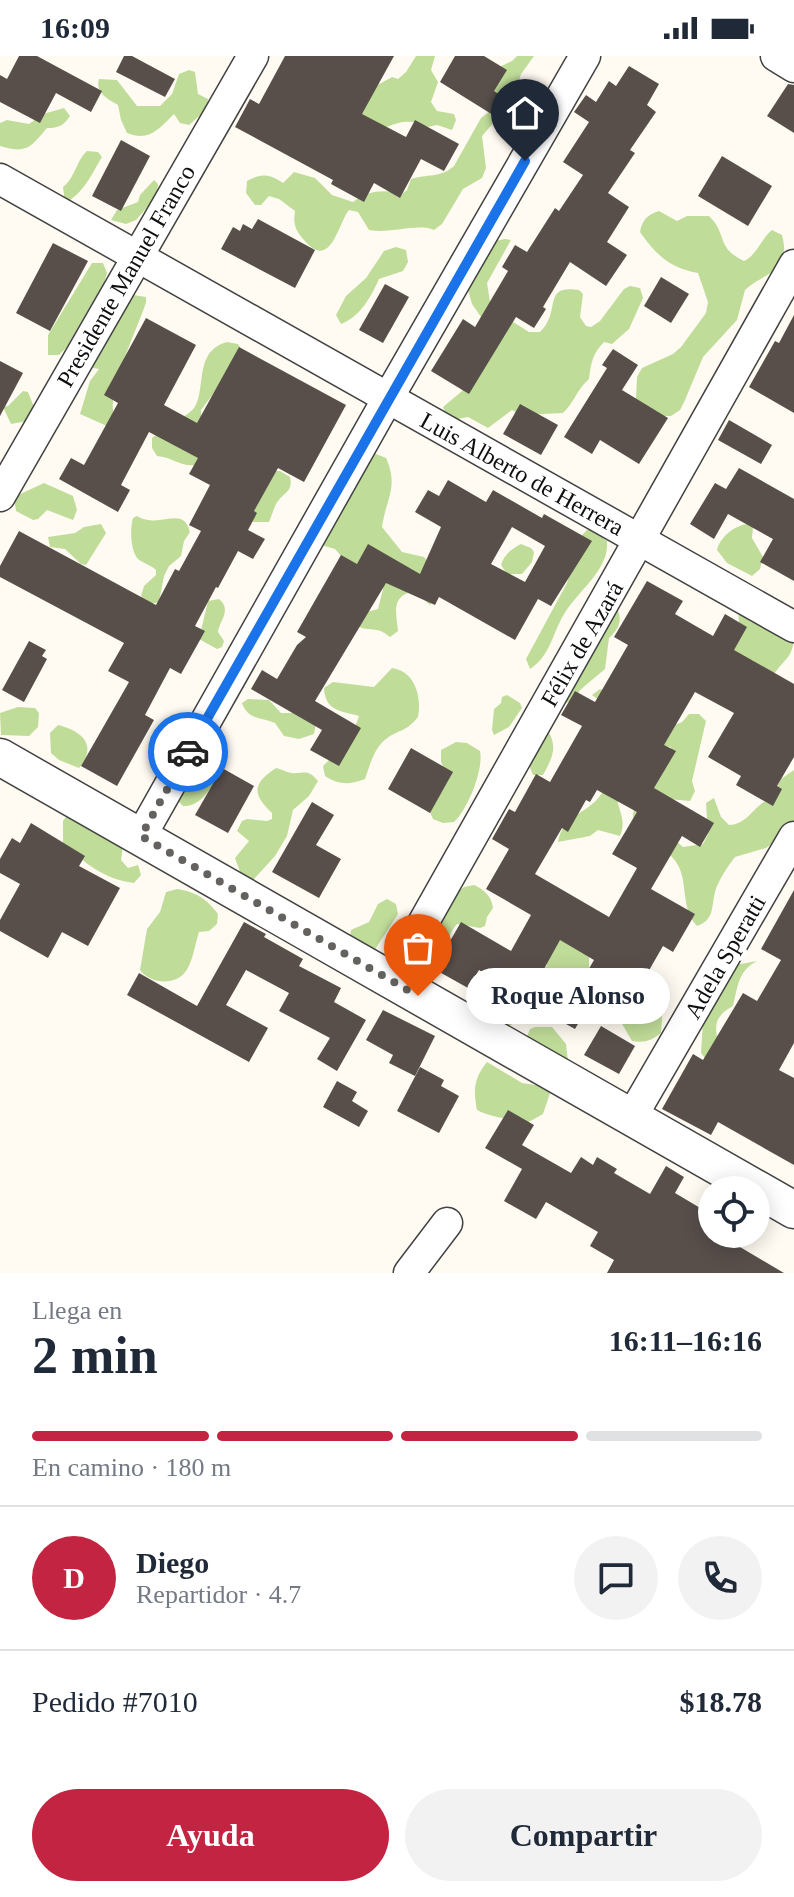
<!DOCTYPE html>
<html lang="es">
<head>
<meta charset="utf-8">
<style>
	body { margin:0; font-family:"Times New Roman",serif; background:#f2f2f3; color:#1f2937; height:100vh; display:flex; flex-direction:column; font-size:30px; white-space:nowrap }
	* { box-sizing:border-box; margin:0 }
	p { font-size:26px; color:#747a83 }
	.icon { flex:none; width:44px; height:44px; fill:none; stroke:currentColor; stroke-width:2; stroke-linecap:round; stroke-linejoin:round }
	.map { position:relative; height:1217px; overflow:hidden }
	.sheet { display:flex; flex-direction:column; background:#fff; flex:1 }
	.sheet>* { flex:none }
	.controls { position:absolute; left:698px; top:1120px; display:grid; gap:16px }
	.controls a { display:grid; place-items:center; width:72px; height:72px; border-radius:50%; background:#fff; box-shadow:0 4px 20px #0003; font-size:40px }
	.pin { position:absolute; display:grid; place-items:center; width:68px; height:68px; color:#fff; margin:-82px -34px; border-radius:50% 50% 50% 0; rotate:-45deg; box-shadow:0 0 8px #0007 }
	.pin .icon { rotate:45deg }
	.courier { position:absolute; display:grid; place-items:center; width:80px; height:80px; margin:-40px; border:6px solid #1a73e8; border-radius:50%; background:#fff; color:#222; box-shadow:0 2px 10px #0007 }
	.bubble { position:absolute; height:56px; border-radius:28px; background:#fff; box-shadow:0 4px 20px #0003; font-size:26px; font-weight:800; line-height:56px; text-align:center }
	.summary em { font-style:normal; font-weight:800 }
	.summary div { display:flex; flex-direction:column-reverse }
	.summary { display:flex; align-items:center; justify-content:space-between; height:136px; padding:0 32px }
	h1 { font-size:52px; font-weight:800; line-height:60px }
	.bar { display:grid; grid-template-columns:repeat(4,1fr); gap:12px 8px; align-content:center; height:96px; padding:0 32px }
	.bar i { height:10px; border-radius:6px; background:#e0e1e3 }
	.bar .active { background:#c32441 }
	.bar p { grid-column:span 4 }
	.line { display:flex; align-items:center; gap:20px; padding:0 32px; border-top:2px solid #e0e1e3 }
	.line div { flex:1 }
	.round { display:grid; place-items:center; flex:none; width:84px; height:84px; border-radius:42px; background:#f2f2f3 }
	.cta { display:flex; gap:16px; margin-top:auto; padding:16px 32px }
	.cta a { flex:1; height:92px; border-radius:48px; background:#c32441; color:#fff; font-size:32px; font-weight:800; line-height:92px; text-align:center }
	.cta a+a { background:#f2f2f3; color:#1f2937 }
	.status { display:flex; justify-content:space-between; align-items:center; height:56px; padding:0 40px; background:#fff; direction:ltr }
	.status svg { height:22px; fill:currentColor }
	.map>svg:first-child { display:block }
</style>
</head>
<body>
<div class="status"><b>16:09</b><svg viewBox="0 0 49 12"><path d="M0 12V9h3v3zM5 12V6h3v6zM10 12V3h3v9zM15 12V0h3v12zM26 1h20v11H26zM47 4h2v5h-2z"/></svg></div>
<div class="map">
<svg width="794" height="1217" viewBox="0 0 794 1217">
	<rect width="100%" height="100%" fill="#fffbf2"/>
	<!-- forest -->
	<g fill="#c0dc99">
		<path d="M416 0H435L431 14 438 26 431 46 437 55 454 58 456 64 452 74 437 69 427 71C414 63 400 65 387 71L352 56 374 31 392 21 398 23 406 16Z"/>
		<path d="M517 0H534L521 18 506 64H496L482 80 486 112 482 122 463 133 442 168 434 174C417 167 392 178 369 174L358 156 349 154C338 167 331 216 304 184 295 174 293 168 295 155L279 143 269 140 261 149H255L246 137 247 125C261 117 270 118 283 127L294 116 315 122 332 139 353 146C366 136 378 134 395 136L398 141 407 134 411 123C426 118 441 122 454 110L481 62 494 52 490 38 497 12 512 5Z"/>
		<path d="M189 14 195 16 198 38 208 43 207 53 189 69 180 67 174 58C159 73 149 86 127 77L121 64 118 49C108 43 95 37 99 23L117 24 137 50H160L172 38 179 18Z"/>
		<path d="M64 52 70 60C63 70 59 72 47 72 30 92 27 98 0 90V67L7 64 29 68 43 58Z"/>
		<path d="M87 95 98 96 102 101C91 119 84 137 65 147L63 131C75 122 76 105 87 95Z"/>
		<polygon points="154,124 158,128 157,140 136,164 126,168 111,164 117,154 138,146 140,139"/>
		<path d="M659 155 677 165 687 160H709C728 178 715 191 744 205 759 197 760 184 772 174L782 179C792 219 766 214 745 234L737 264 703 301 685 344 680 354 671 360H661L636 343 637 321 642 312 673 298 681 291 706 257 708 246 698 217C670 212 656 199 640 176 642 164 647 159 659 155Z"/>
		<path d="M505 183 511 184 487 227 491 252 529 276H540C562 255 541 228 579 234L583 238 580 261 586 270 591 271 600 265 624 233 630 230 640 232 643 242 629 273 612 288 604 286C592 298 591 308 589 323 577 333 574 347 563 357L521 359 512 354 488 372 468 361 458 363 447 361 443 351 467 331 497 284 472 248 467 230 495 185Z"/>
		<path d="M396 191 406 194 408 206 403 215 379 223C371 241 360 261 341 268L336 259 346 240 366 222 384 195Z"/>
		<polygon points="92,207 103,207 107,217 104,227 66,292 59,299 48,299 48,279"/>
		<path d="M127 238 146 241V246C140 268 102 343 116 362L107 370 80 358 90 325 99 313 88 311Z"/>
		<path d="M227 286 238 288 244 297 201 354V364L208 373 196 409C180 411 172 401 157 400L152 392V382C161 375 190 358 194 352 207 334 193 295 227 286Z"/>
		<polygon points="23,335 28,336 34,351 27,365 11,368 3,351 8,350"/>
		<path d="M371 396 386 402C399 430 386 443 382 471L402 496 424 501 431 509 435 540 430 549 414 535C391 540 396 556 398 575L390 581C377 570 373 576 359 571 345 565 327 550 317 539L327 537 359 558 378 553 383 533 381 523 342 501 335 493 314 487Z"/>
		<path d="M274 415H280L290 421C293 435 286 435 278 445 274 450 272 460 269 466H253L249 462Z"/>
		<polygon points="44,427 73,440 77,454 73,464 47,454 38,463 33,464 16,455 14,441"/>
		<path d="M137 460C160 474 183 448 190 476L184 485 181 500 169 510 164 520 159 546C151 549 146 546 141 540L144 530 156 519V514C151 509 143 507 138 503 130 494 130 472 133 462Z"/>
		<polygon points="101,468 106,477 86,509 81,508 65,493 50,491 48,481 75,477 84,471"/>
		<path d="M748 468 753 471 752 482 763 501 760 513 752 520 727 507 717 494C720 481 735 469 748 468Z"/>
		<path d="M589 472 607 485C610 514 576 536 563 560 552 579 550 600 530 613L526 603 567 527 582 479Z"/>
		<path d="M521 488 531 492 534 496 532 506 522 518H507L501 509C504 499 511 493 521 488Z"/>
		<path d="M219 543C232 554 220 564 218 576L224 585 222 591 217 593 199 583 208 545Z"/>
		<path d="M613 547C624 560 621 571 609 582L605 613 580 634 575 643 566 647 545 671C559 689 553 701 543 719H533L529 709 531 689Z"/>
		<path d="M738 553 747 556 751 566 794 576C794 604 784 601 771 623L752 604H736L730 582 739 568Z"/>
		<path d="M392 612C415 615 422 641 418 661 405 677 399 673 386 683 374 692 370 709 365 723 350 729 339 729 325 720L323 710C338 696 353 680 359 660 341 655 325 655 324 632L333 626 374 631Z"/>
		<path d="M600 633 672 670 682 666 689 658H699L706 665 692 725 695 735 690 745 668 743V778L683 791 703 788 708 778 706 747 714 742 721 761 729 769C749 768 753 749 771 742L781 723 794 714V771L766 792 735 801C728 810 722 819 717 830 710 847 717 863 697 870 678 851 691 820 672 801 663 792 644 787 631 782L634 750 669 701 671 691 661 690 617 740C618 756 627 763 620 780L598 774 590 780 558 786C562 758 592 757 603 735 610 722 615 675 619 659L592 639Z"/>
		<polygon points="507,639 520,647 522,652 509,671 494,679 492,674 494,653 501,647 502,641"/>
		<path d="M248 643 269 644 281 657H297L316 667 314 678 299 683 284 680 275 667C261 661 248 664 242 647Z"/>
		<polygon points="18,651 35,652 39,657 38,671 29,680 1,679 0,657"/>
		<path d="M58 669C82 675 98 689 79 712L59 704 51 697 50 677Z"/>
		<path d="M208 682 228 694V700C220 717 205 752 183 750L175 742Z"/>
		<path d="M456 686 467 687 480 695C484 713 468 753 454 766L443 767 433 763 429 754 444 712 441 706V694Z"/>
		<path d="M276 712C282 713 289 718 296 717 307 716 310 715 318 725L309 740 293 754 287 780 275 800 253 824H243L235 802 249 785 237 775 242 765 247 763 267 765 272 763V757C252 738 252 728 276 712Z"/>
		<path d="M70 756 124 783 121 804 128 812 138 809 141 819 134 827C103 823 85 807 63 787V765Z"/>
		<path d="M474 829C484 833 492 841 493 852L487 861 485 870 480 872 457 868C446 880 446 895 439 910L417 908 418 894 443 864 459 835 464 831Z"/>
		<path d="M177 833C196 836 206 842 218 858L217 868 209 875 199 876C195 888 193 905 186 915 175 931 149 927 140 914L147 873 160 856 166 836Z"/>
		<polygon points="387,843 396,848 398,858 374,895 348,893 351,874 369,866 378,848"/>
		<path d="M560 883 589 899V917L584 931 563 928 556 921H550C539 931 538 946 526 955L522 952 521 942 534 914 547 910 546 900Z"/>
		<path d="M757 905C738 915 738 930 733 950 718 958 713 967 718 984L708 1006 701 997 703 965 714 913Z"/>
		<path d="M657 925 664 933 661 977C651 985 644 987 632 985L621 966 624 948 604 949 600 940 602 930C622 928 639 936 657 925Z"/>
		<path d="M477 928C495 928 498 948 511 957L512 968 508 972 473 950C469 942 472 935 477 928Z"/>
		<polygon points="535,971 552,971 566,988 568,1005 526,983 530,973"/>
		<path d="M487 1006 522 1027 541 1030 550 1037 543 1058 525 1068C509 1062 492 1062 477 1054 473 1034 474 1022 487 1006Z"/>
	</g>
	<!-- building -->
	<g fill="#584f4b" fill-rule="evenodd">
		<polygon points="19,0 37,0 102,35 91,56 56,37 40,67 0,46 0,19 7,23"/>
		<polygon points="124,0 132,0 175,23 165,41 116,16"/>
		<polygon points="285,0 394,0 362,58 406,81 415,64 459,88 444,115 421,103 400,142 374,127 364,146 331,128 333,124 235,71 250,43 259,48"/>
		<polygon points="455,0 484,0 507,14 494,35 504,42 493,59 440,26"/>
		<polygon points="629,10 659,28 647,49 656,56 630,94 635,97 608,137 629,151 607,186 627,199 606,230 570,206 543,251 546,253 534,272 516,261 469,338 431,315 463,263 475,271 508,215 502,211 515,189 527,196 555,152 559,155 583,119 563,106 589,66 574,56 586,39 596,46 609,25 616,30"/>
		<polygon points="788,28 794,29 794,77 767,60"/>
		<polygon points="121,84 150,100 121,155 92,140"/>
		<polygon points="722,100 772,130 748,170 698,140"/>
		<polygon points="258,163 315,194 295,232 221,193 233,171 240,175 243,168 252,173"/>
		<polygon points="53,187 88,205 50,275 16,257"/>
		<polygon points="661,221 689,238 671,267 644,250"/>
		<polygon points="385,228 409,241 383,287 359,274"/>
		<polygon points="794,259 794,357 749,331 775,285 779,287"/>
		<polygon points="146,262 196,289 164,349 197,367 239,291 346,349 304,426 278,412 254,455 257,457 248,474 265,483 253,503 238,495 218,532 216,531 195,570 205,575 181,618 170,612 145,659 154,664 117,730 81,710 129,626 108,615 124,587 0,521 0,510 19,475 156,549 175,513 179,515 201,475 189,469 210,429 189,418 198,402 149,376 121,429 130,434 118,456 59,423 71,402 84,409 118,347 104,339"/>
		<polygon points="613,293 638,309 622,334 668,362 639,408 600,384 592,398 564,381 607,312 602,309"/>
		<polygon points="0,305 23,317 0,360"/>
		<polygon points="520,348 558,369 541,399 503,378"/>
		<polygon points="729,364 772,389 761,408 718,384"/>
		<polygon points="739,412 794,443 794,525 760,506 773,483 728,458 714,483 690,468 715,427 726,433"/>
		<path d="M448 424 486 446 493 434 542 462 544 458 592 485 551 550 538 543 515 584 439 541 435 549 386 527 315 645 361 672 339 710 310 694 322 674 251 633 262 614 277 623 297 589 306 581 297 576 341 499 357 508 368 488 420 518 441 471 415 456 428 434 439 440ZM512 471 545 490 525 526 491 508Z"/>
		<path d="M647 525 683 545 675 558 713 580 725 558 747 571 734 594 794 628V701L777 730 782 733 773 750 736 729 741 720 708 701 734 657 695 636 664 689 676 695 654 732 714 767 700 791 682 780 651 833 695 858 673 896 663 890 640 930 610 913 575 973 548 958 558 941 569 947 594 904 560 884 528 942 479 914 468 932 434 913 461 866 511 895 531 859 486 833 509 793 492 783 509 753 515 756 536 718 550 726 582 670 561 659 575 635 595 646 628 589 614 581ZM597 734 637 756 612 798 637 812 609 861 535 818 562 772 568 776 586 744 590 746Z"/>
		<polygon points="29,585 46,594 42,600 47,603 24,646 2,634"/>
		<polygon points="411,692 453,716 430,757 388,733"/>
		<polygon points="222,712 254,730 228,777 195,759"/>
		<polygon points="312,746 334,759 316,789 341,803 319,842 272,816"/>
		<polygon points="31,767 85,800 79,810 120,832 88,890 62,876 48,902 0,875 0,864 20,828 0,817 0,803 12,782 20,787"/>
		<polygon points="794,834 794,987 779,1014 794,1022 794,1109 718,1066 711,1079 662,1053 693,998 703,1004 743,937 757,945 781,904 761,893"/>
		<polygon points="244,866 266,878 264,881 303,903 299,910 341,932 334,946 366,964 337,1015 317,1003 330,982 279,955 289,937 246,914 226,949 268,972 249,1006 127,939 139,917 197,950"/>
		<polygon points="383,954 435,980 415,1020 389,1007 393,999 366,984"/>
		<polygon points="601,970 635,990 619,1018 584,999"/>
		<polygon points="420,1011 444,1024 441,1030 459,1040 439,1077 397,1055"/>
		<polygon points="337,1025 357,1036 352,1045 368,1055 359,1071 323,1051"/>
		<polygon points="508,1054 534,1069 522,1089 571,1117 581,1101 593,1109 597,1101 617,1113 614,1117 650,1138 666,1110 684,1121 675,1137 712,1159 712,1178 748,1178 740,1191 784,1217 607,1217 614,1204 590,1190 598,1176 546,1146 536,1163 504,1145 522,1113 485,1092"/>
	</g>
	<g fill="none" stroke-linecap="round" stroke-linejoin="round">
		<defs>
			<g id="minor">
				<polyline points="776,0 794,11"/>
				<polyline points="0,123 794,571"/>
				<polyline points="0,440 253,0"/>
				<polyline points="141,780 388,342 585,0"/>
				<polyline points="391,924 794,209"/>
				<polyline points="631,1062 794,781"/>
				<polyline points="409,1217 447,1167"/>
			</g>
			<polyline id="tertiary" points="0,701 794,1154"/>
		</defs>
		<!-- minor casing -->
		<use href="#minor" stroke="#424242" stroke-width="33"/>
		<!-- tertiary casing -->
		<use href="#tertiary" stroke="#424242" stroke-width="39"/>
		<!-- minor -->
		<use href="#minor" stroke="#fff" stroke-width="30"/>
		<!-- tertiary -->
		<use href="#tertiary" stroke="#fff" stroke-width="36"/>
	</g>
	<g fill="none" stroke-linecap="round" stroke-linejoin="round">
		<!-- done -->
		<polyline stroke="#63625e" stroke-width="8" stroke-dasharray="0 14.4" points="188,696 141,780 418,940"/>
		<!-- route -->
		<polyline stroke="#1a73e8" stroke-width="10" points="188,696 525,105"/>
	</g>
	<g text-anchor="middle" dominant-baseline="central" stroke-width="8" stroke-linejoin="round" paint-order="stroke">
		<!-- street labels -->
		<g font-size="24" fill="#0f0f0f" stroke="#fff">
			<text transform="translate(126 220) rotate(-60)">Presidente Manuel Franco</text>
			<text transform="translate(522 418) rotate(29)">Luis Alberto de Herrera</text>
			<text transform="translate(582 588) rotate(-60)">Félix de Azará</text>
			<text transform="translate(725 901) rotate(-60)">Adela Speratti</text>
		</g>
	</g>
</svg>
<div class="controls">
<a><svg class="icon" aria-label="locate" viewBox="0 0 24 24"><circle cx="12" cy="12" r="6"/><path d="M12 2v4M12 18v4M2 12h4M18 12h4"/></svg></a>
</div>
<div class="pin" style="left:418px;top:940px;background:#ea580c"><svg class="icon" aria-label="bag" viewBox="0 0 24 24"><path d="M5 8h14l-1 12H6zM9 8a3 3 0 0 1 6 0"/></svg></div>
<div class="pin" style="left:525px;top:105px;background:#1f2937"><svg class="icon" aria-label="home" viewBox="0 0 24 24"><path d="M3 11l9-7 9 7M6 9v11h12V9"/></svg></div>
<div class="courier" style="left:188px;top:696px"><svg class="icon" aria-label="car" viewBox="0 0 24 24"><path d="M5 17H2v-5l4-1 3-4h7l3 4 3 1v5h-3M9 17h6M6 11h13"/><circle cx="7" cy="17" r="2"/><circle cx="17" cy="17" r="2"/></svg></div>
<div class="bubble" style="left:466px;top:912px;width:204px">Roque Alonso</div>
</div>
<section class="sheet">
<div class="summary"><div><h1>2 min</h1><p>Llega en</p></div><em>16:11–16:16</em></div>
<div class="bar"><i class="active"></i><i class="active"></i><i class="active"></i><i></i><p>En camino · 180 m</p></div>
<div class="line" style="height:144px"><b class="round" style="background:#c32441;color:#fff">D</b><div><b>Diego</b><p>Repartidor · 4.7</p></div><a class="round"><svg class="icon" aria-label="chat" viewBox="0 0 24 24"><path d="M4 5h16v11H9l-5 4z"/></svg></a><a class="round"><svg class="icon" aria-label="phone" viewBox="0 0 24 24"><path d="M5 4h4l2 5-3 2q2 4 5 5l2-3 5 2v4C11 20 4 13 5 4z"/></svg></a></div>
<div class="line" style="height:104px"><div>Pedido #7010</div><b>$18.78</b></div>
<div class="cta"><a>Ayuda</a><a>Compartir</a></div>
</section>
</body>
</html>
